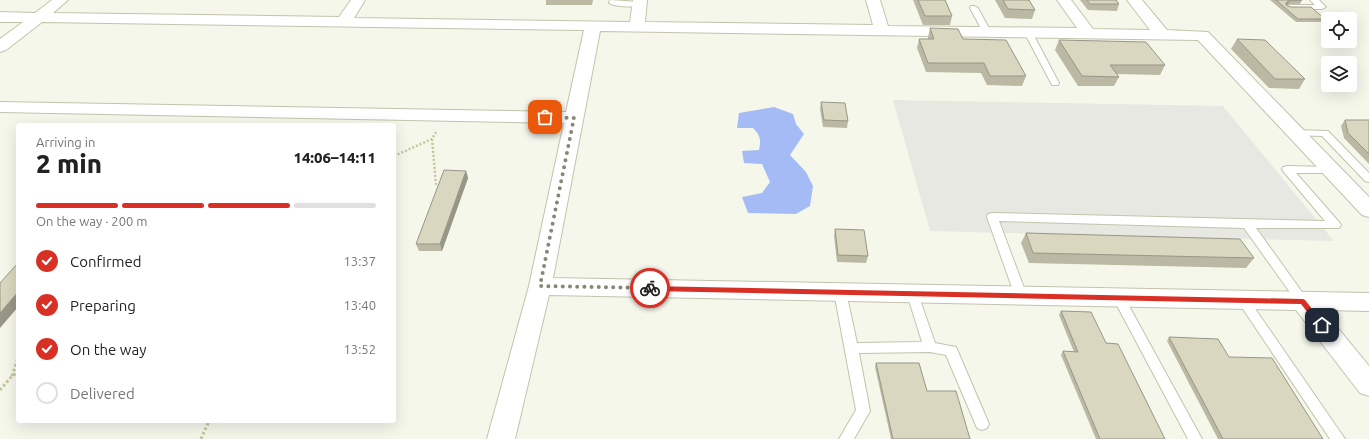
<!DOCTYPE html>
<html lang="en">
<head>
<meta charset="utf-8">
<style>
	body { margin:0; font-family:Ubuntu,sans-serif; background:#f6f6f6; color:#222; height:100vh; display:flex; flex-direction:column; font-size:15px; white-space:nowrap }
	* { box-sizing:border-box; margin:0 }
	p { font-size:13px; color:#767676 }
	.icon { flex:none; width:22px; height:22px; fill:none; stroke:currentColor; stroke-width:2; stroke-linecap:round; stroke-linejoin:round }
	.map { position:relative; flex:1; overflow:hidden }
	.side { position:absolute; left:16px; top:123px; width:380px; height:300px; display:flex; flex-direction:column; background:#fff; border-radius:4px; box-shadow:0 4px 16px #0002 }
	.side>* { flex:none }
	.tools { position:absolute; left:1321px; top:12px; display:grid; gap:8px }
	.tools a { display:grid; place-items:center; width:36px; height:36px; border-radius:4px; background:#fff; box-shadow:0 4px 16px #0002; font-size:20px }
	.pin { position:absolute; display:grid; place-items:center; width:34px; height:34px; color:#fff; margin:-17px; border-radius:8px; box-shadow:0 2px 6px #0006 }
	.courier { position:absolute; display:grid; place-items:center; width:40px; height:40px; margin:-20px; border:3px solid #d93025; border-radius:50%; background:#fff; color:#222; box-shadow:0 1px 5px #0007 }
	.head em { font-style:normal; font-weight:800 }
	.head div { display:flex; flex-direction:column-reverse }
	.head { display:flex; align-items:center; justify-content:space-between; height:68px; padding:0 20px }
	h1 { font-size:26px; font-weight:800; line-height:30px }
	.bar { display:grid; grid-template-columns:repeat(4,1fr); gap:6px 4px; align-content:center; height:48px; padding:0 20px }
	.bar i { height:5px; border-radius:3px; background:#e0e0e0 }
	.bar .active { background:#d93025 }
	.bar p { grid-column:span 4 }
	ol { padding:0 20px; list-style:none }
	li { display:flex; align-items:center; gap:12px; height:44px }
	li p { margin-inline-start:auto }
	li .icon { padding:4px; border-radius:50%; background:#d93025; color:#fff; stroke-width:4 }
	li:last-child { color:#767676 }
	li i { width:22px; height:22px; border:2px solid #e0e0e0; border-radius:50% }
	.map>svg:first-child { display:block }
</style>
</head>
<body>
<div class="map">
<svg width="1369" height="439" viewBox="0 0 1369 439">
	<rect width="100%" height="100%" fill="#f6f7eb"/>
	<!-- parking -->
	<polygon fill="#e8e8e3" points="893,100 1223,106 1334,241 930,231"/>
	<!-- water -->
	<path fill="#a4bbf6" d="M774 107 793 114 796 124 804 134 790 155 806 172 813 186 810 206 796 214 748 213 742 197 762 193 770 182 762 164 744 163 742 151 759 150C761 141 761 136 753 128H737L739 113Z"/>
	<g fill="none" stroke-linecap="round" stroke-linejoin="round">
		<defs>
			<g id="service">
				<path d="M610 0 640 2 644 4C639 8 614 7 609 3Z"/>
				<polygon points="1310,0 1319,0 1326,7 1322,9 1289,9 1285,7 1289,5 1315,5"/>
				<polygon points="971,6 974,6 978,8 991,32 990,34 987,34 983,32 970,8"/>
				<polygon points="1025,30 1031,30 1032,32 1059,83 1058,85 1052,85 1051,83 1024,32"/>
				<polygon points="1295,130 1328,131 1369,173 1369,182 1365,181 1322,136 1292,135 1290,133"/>
				<polygon points="1287,166 1331,167 1336,170 1331,173 1296,173 1339,222 1341,225 1339,228 1256,228 1307,299 1309,302 1307,305 1303,307 1299,305 1244,228 999,221 1027,296 1025,299 1021,301 1017,299 1015,296 987,217 988,214 992,213 1325,221 1283,171 1282,169 1283,167"/>
				<polygon points="840,287 844,289 846,292 857,343 922,342 907,294 909,291 913,289 917,291 935,343 956,347 989,424 987,428 982,430 977,428 946,355 930,352 859,353 870,411 854,439 839,439 856,410 834,292 836,289"/>
				<polygon points="1119,293 1123,295 1202,439 1188,439 1113,298 1115,295"/>
				<polygon points="1243,295 1247,297 1345,439 1330,439 1239,303 1237,300 1239,297"/>
			</g>
			<polygon id="minor" points="52,0 68,0 53,13 339,17 351,0 365,0 354,18 630,22 633,0 647,0 645,22 873,25 866,0 880,0 888,26 1077,28 1057,0 1071,0 1093,29 1150,30 1127,0 1142,0 1167,30 1208,32 1369,197 1369,217 1362,215 1198,40 600,31 553,278 1369,293 1369,311 1323,310 1369,366 1369,396 1360,393 1296,310 549,295 515,439 487,439 529,286 564,123 0,112 0,102 566,112 584,30 42,22 6,50 0,52 0,39 23,22 0,22 0,12 35,13"/>
		</defs>
		<!-- service casing -->
		<use href="#service" stroke="#c3c3ad" stroke-width="2"/>
		<!-- minor casing -->
		<use href="#minor" stroke="#c3c3ad" stroke-width="2"/>
		<!-- path-far1 -->
		<g stroke="#c6c49d" stroke-width="2.5" stroke-dasharray="2 2" stroke-linecap="butt">
			<polyline points="436,132 432,139 436,185"/>
			<polyline points="394,156 432,139"/>
		</g>
		<!-- path -->
		<g stroke="#c6c49d" stroke-width="3" stroke-dasharray="2.5 2.5" stroke-linecap="butt">
			<polyline points="12,376 18,358"/>
			<polyline points="0,390 12,376 18,372"/>
			<polyline points="201,439 209,421"/>
		</g>
		<!-- service -->
		<use href="#service" fill="#fff" fill-rule="evenodd"/>
		<!-- minor -->
		<use href="#minor" fill="#fff" fill-rule="evenodd"/>
	</g>
	<!-- wall -->
	<g fill="#bbb9a4">
		<polygon points="546,0 593,0 592,5 546,5"/>
		<polygon points="913,0 945,0 952,16 950,25 923,25"/>
		<polygon points="995,0 1029,0 1035,10 1032,19 1005,18"/>
		<polygon points="1080,0 1116,0 1119,4 1117,11 1088,10"/>
		<polygon points="1270,0 1302,0 1300,4 1288,4 1286,5 1291,7 1325,19 1323,22 1296,22"/>
		<polygon points="930,28 963,39 1026,76 1022,86 987,85 981,73 926,72 917,48 919,39 928,39 928,37"/>
		<polygon points="1237,39 1305,79 1299,89 1269,88 1231,49"/>
		<polygon points="1059,40 1165,65 1160,75 1117,74 1119,77 1114,86 1078,86 1055,50"/>
		<polygon points="821,102 848,121 847,128 823,127 820,109"/>
		<polygon points="1345,120 1369,120 1369,164 1344,138 1341,126"/>
		<polygon points="466,171 468,178 442,251 419,251 416,244"/>
		<polygon points="835,229 868,256 866,263 837,262 834,236"/>
		<polygon points="1026,233 1254,258 1246,268 1029,263 1021,243"/>
		<polygon points="1061,311 1106,343 1165,439 1096,439 1061,355 1063,351 1074,352 1059,315"/>
		<polygon points="1169,337 1229,357 1323,439 1218,439 1167,341"/>
		<polygon points="876,363 927,391 970,439 891,439 875,367"/>
	</g>
	<!-- shaded-wall -->
	<g fill="#989686">
		<polygon points="1290,0 1288,4 1284,6 1286,3"/>
		<polygon points="466,171 468,178 442,251 440,244"/>
		<polygon points="18,292 18,307 0,328 0,313"/>
	</g>
	<!-- building -->
	<g fill="#d9d7bf" stroke="#989686">
		<polygon points="918,0 945,0 952,16 925,16"/>
		<polygon points="1003,0 1029,0 1035,10 1008,9"/>
		<polygon points="1087,0 1116,0 1119,4 1090,4"/>
		<polygon points="1276,0 1302,0 1290,0 1286,3 1286,5 1291,7 1311,7 1325,19 1298,19"/>
		<polygon points="930,28 958,29 963,39 1006,40 1026,76 990,76 984,63 928,63 919,39 934,39"/>
		<polygon points="1237,39 1265,40 1305,79 1275,79"/>
		<polygon points="1059,40 1146,42 1165,65 1110,65 1119,77 1082,76"/>
		<polygon points="821,102 845,103 848,121 824,120"/>
		<polygon points="1345,120 1369,120 1369,154 1348,133"/>
		<polygon points="444,170 466,171 440,244 416,244"/>
		<polygon points="835,229 864,230 868,256 838,255"/>
		<polygon points="1026,233 1240,239 1254,258 1033,253"/>
		<polygon points="18,263 18,292 0,313 0,283"/>
		<polygon points="1061,311 1091,312 1106,343 1118,344 1165,439 1100,439 1063,351 1078,352"/>
		<polygon points="1169,337 1218,339 1229,357 1272,358 1323,439 1223,439"/>
		<polygon points="876,363 919,363 927,391 956,391 970,439 893,439"/>
	</g>
	<!-- route -->
	<polygon fill="#d93025" points="647,286 1303,299 1305,300 1325,325 1322,328 1319,327 1301,304 650,291 646,288"/>
	<g fill="none" stroke-linecap="round" stroke-linejoin="round">
		<!-- done -->
		<polyline stroke="#888777" stroke-width="4" stroke-dasharray="0 7.2" points="545,117 574,118 540,286 650,288"/>
	</g>
</svg>
<div class="tools">
<a><svg class="icon" aria-label="locate" viewBox="0 0 24 24"><circle cx="12" cy="12" r="6"/><path d="M12 2v4M12 18v4M2 12h4M18 12h4"/></svg></a>
<a><svg class="icon" aria-label="layers" viewBox="0 0 24 24"><path d="M12 4l9 5-9 5-9-5zM3 14l9 5 9-5"/></svg></a>
</div>
<div class="pin" style="left:545px;top:117px;background:#ea580c"><svg class="icon" aria-label="bag" viewBox="0 0 24 24"><path d="M5 8h14l-1 12H6zM9 8a3 3 0 0 1 6 0"/></svg></div>
<div class="pin" style="left:1322px;top:325px;background:#1f2937"><svg class="icon" aria-label="home" viewBox="0 0 24 24"><path d="M3 11l9-7 9 7M6 9v11h12V9"/></svg></div>
<div class="courier" style="left:650px;top:288px"><svg class="icon" aria-label="bike" viewBox="0 0 24 24"><circle cx="6" cy="16" r="4"/><circle cx="18" cy="16" r="4"/><path d="M6 16l4-8h5l3 8M10 8l3 8H6M13 5h3"/></svg></div>
<section class="side">
<div class="head"><div><h1>2 min</h1><p>Arriving in</p></div><em>14:06–14:11</em></div>
<div class="bar"><i class="active"></i><i class="active"></i><i class="active"></i><i></i><p>On the way · 200 m</p></div>
<ol>
<li><svg class="icon" aria-label="check" viewBox="0 0 24 24"><path d="M5 12l5 5 9-10"/></svg>Confirmed<p>13:37</p></li>
<li><svg class="icon" aria-label="check" viewBox="0 0 24 24"><path d="M5 12l5 5 9-10"/></svg>Preparing<p>13:40</p></li>
<li><svg class="icon" aria-label="check" viewBox="0 0 24 24"><path d="M5 12l5 5 9-10"/></svg>On the way<p>13:52</p></li>
<li><i></i>Delivered</li>
</ol>
</section>
</div>
</body>
</html>
